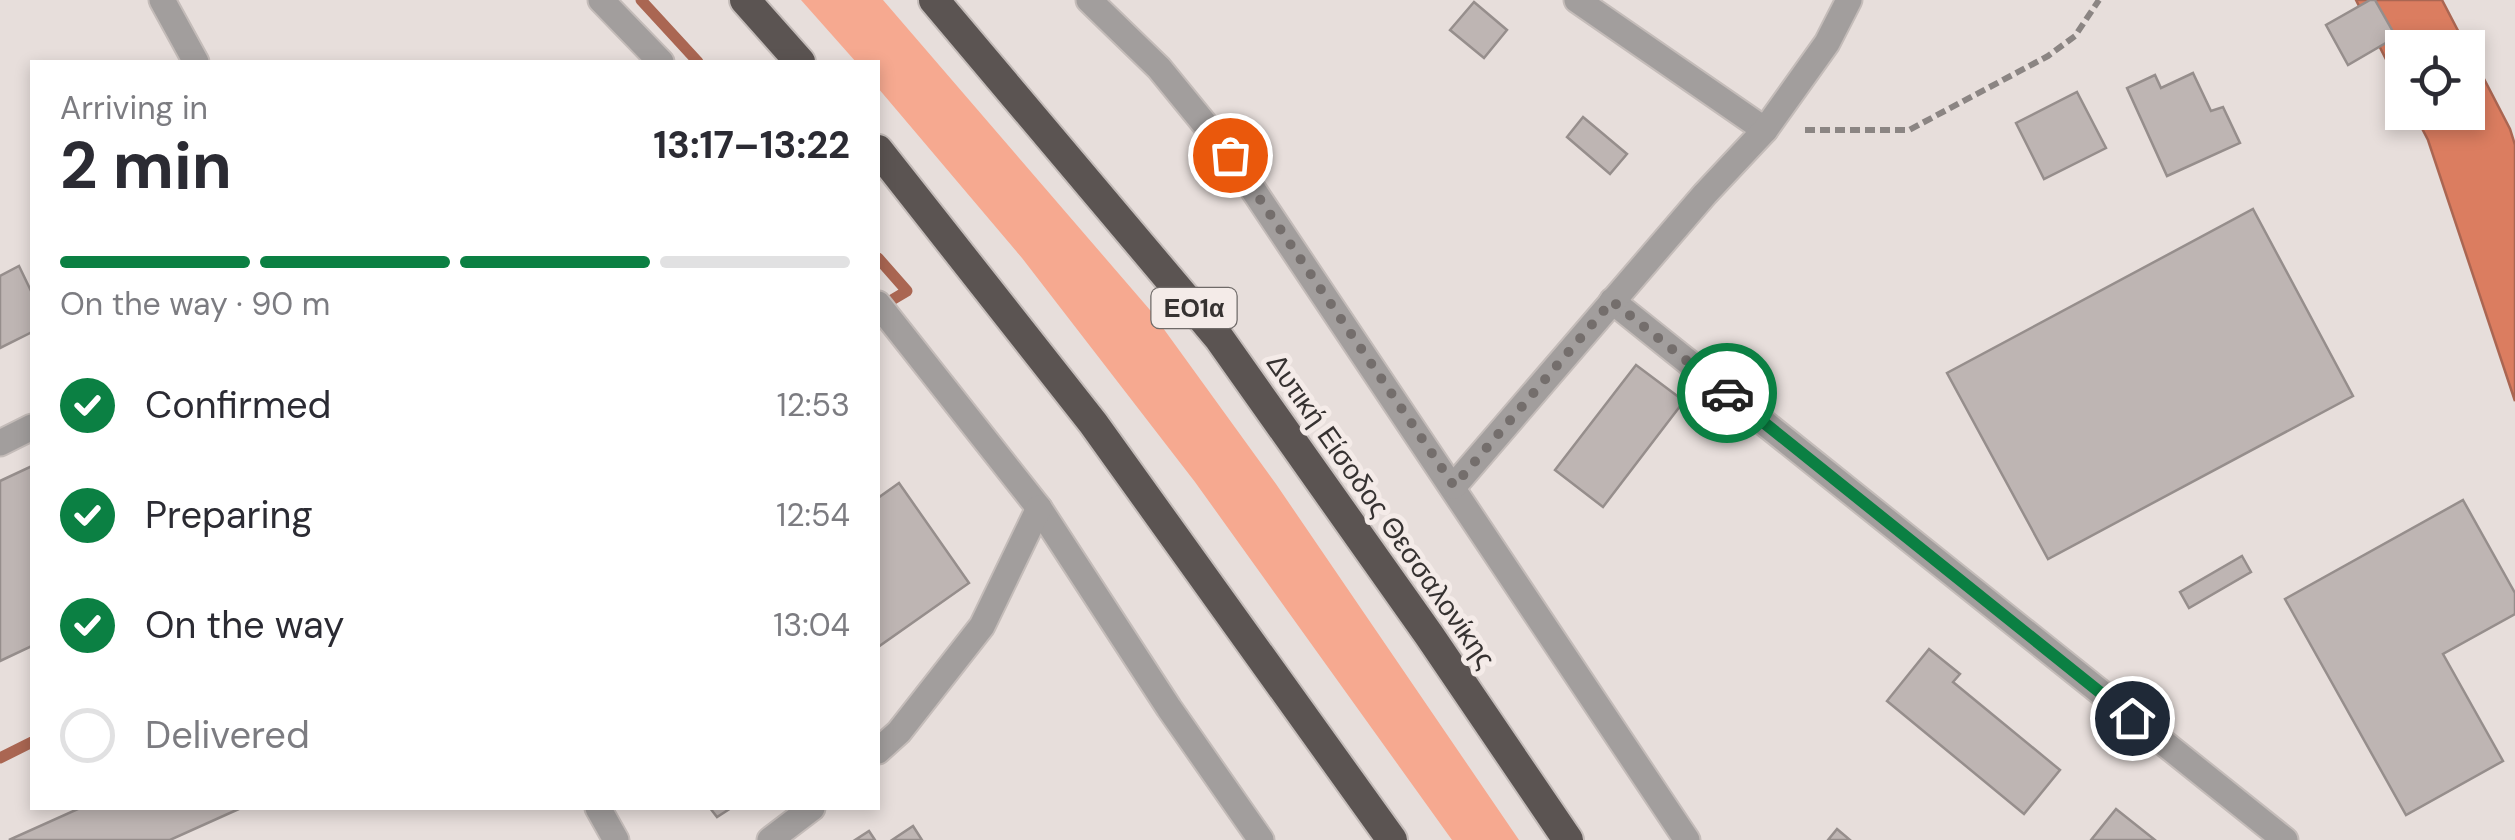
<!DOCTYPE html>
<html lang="en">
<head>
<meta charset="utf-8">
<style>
	body { margin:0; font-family:"DM Sans",sans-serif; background:#f2f2f3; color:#2b2b33; height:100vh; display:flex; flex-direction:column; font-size:38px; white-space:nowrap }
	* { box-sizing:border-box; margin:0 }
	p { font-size:32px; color:#7c7c81 }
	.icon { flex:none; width:55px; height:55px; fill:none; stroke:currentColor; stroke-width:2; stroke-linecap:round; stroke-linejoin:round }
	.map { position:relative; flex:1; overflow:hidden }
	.drawer { position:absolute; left:30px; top:60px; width:850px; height:750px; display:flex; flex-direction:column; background:#fff; border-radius:0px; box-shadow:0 5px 15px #0003 }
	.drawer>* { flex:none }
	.controls { position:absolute; left:2385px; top:30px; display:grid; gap:20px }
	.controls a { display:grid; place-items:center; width:100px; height:100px; border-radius:0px; background:#fff; box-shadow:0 5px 15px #0003; font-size:50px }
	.pin { position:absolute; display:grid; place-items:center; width:85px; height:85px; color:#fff; margin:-42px; border:5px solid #fff; border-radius:50%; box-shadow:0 2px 10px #0007 }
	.courier { position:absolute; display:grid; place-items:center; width:100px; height:100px; margin:-50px; border:8px solid #0b8043; border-radius:50%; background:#fff; color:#222; box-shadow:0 2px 12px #0007 }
	.overview em { font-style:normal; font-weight:700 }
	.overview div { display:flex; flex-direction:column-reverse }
	.overview { display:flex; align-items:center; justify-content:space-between; height:170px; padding:0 30px }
	h1 { font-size:65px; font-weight:700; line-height:75px }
	.bar { display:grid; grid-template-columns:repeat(4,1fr); gap:15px 10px; align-content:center; height:120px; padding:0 30px }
	.bar i { height:12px; border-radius:8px; background:#e1e1e2 }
	.bar .active { background:#0b8043 }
	.bar p { grid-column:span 4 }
	ol { padding:0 30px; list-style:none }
	li { display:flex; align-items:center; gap:30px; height:110px }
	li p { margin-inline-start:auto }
	li .icon { padding:10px; border-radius:50%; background:#0b8043; color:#fff; stroke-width:4 }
	li:last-child { color:#7c7c81 }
	li i { width:55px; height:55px; border:5px solid #e1e1e2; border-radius:50% }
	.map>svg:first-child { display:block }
</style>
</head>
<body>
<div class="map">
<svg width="2515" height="840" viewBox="0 0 2515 840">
	<rect width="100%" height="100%" fill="#e7dedb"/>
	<!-- green -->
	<polygon fill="#f6a990" points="801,0 883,0 1150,310 1276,484 1519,840 1452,840 1195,482 1022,258 878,88 878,62 856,62"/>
	<!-- water -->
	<g fill="#db7d60" stroke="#aa6652" stroke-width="2.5">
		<polygon points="2356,0 2442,0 2467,48 2402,48 2402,91"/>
		<polygon points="2468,48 2510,129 2515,145 2515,401 2428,140 2414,113 2468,112"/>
	</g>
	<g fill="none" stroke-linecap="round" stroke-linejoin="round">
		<!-- stream -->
		<g stroke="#aa6652" stroke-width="11">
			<polyline points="641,0 698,62"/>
			<polyline points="878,258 907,291 880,307"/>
			<polyline points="0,758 32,742"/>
		</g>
	</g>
	<!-- building -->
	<g fill="#beb5b3" stroke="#968e8c" stroke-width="2.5">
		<polygon points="2370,0 2375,0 2396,37 2348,65 2326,25"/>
		<polygon points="1474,2 1507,30 1484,58 1450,30"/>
		<polygon points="2193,73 2211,111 2223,107 2240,143 2167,176 2127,88 2155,75 2161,88"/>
		<polygon points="2077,92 2106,148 2044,179 2016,123"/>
		<polygon points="1583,117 1627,154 1610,174 1567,137"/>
		<polygon points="2253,209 2353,396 2048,559 1947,373"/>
		<polygon points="19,266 32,293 32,332 0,348 0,276"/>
		<polygon points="1636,365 1684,401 1603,507 1555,470"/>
		<polygon points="32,466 32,646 0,661 0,481"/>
		<polygon points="899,483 969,583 878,647 878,498"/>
		<polygon points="2463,500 2515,593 2515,614 2443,654 2503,761 2406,815 2285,599"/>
		<polygon points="2242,556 2251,572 2189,608 2180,592"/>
		<polygon points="1929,649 1960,674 1953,682 2060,770 2024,814 1887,701"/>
		<polygon points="80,808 241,808 170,840 9,840"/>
		<polygon points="710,808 731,808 717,817"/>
		<polygon points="2116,809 2155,840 2091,840"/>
		<polygon points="913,826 922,840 892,840"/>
		<polygon points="1837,829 1850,840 1828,840"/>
		<polygon points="869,831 875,840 855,840"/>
	</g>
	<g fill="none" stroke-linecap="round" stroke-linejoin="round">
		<defs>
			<g id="minor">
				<polyline points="162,0 196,62"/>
				<polyline points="601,0 661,62"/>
				<polyline points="1089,0 1159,68 1230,155 1687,840"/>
				<polyline points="1577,0 1765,130"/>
				<polyline points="1612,301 2285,840"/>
				<polyline points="878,304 1039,508 1169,708 1261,840"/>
				<polyline points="0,443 32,427"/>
				<polyline points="1454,486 1705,194 1765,130 1827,43 1849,0"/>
				<polyline points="878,751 899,732 982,626 1039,508"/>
				<polyline points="598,808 616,840"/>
				<polyline points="770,840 812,808"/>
			</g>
			<g id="highway">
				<polyline points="745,0 800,62"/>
				<polyline points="934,0 1219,338 1429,635 1568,840"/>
				<polyline points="878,150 1093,423 1392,840"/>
			</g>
		</defs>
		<!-- minor casing -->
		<use href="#minor" stroke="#c4bcb9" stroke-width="29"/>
		<!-- highway casing -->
		<use href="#highway" stroke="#c4bcb9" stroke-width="34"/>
		<!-- path -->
		<polyline stroke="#8b8583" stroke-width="6" stroke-dasharray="10 5" stroke-linecap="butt" points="1805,130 1909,130 2048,56 2075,36 2099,0"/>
		<!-- minor -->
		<use href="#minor" stroke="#a29e9d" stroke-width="25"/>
		<!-- highway -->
		<use href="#highway" stroke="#5b5452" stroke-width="30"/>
	</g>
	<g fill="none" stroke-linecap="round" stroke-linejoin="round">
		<!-- done -->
		<polyline stroke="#746e6c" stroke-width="10" stroke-dasharray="0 18" points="1230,155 1454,486 1612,301 1727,393"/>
		<!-- route -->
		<polyline stroke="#0b8043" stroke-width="12" points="1727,393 2132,718"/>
	</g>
	<g text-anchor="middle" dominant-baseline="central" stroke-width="10" stroke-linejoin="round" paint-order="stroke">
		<!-- shield labels -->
		<rect fill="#f4ebe8" stroke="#6f6a68" stroke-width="2.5" x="1151.5" y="288" width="85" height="40" rx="8"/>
		<g font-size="25" font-weight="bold" fill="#363231">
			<text x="1194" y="308">ΕΟ1α</text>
		</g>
		<!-- street labels -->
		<g font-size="28" fill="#363231" stroke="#f4ebe8">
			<text transform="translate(1381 511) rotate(55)">Δυτική Είσοδος Θεσσαλονίκης</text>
		</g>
	</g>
</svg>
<div class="controls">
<a><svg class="icon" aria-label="locate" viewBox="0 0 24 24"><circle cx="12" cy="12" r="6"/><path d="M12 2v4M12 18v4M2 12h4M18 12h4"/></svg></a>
</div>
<div class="pin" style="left:1230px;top:155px;background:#ea580c"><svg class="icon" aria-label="bag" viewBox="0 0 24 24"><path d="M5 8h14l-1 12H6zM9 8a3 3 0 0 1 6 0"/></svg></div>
<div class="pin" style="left:2132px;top:718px;background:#1f2937"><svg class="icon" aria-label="home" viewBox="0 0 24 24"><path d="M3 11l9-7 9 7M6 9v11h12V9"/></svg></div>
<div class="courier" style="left:1727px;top:393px"><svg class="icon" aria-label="car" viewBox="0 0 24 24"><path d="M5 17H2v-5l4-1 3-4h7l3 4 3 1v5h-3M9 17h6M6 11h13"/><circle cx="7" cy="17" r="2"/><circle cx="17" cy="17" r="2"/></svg></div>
<section class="drawer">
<div class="overview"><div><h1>2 min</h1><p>Arriving in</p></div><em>13:17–13:22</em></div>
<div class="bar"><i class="active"></i><i class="active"></i><i class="active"></i><i></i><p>On the way · 90 m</p></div>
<ol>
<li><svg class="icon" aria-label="check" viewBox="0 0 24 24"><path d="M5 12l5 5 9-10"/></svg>Confirmed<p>12:53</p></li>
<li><svg class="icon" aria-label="check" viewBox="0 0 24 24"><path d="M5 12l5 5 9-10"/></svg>Preparing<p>12:54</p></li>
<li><svg class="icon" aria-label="check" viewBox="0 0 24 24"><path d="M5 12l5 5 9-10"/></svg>On the way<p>13:04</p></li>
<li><i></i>Delivered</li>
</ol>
</section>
</div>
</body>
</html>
